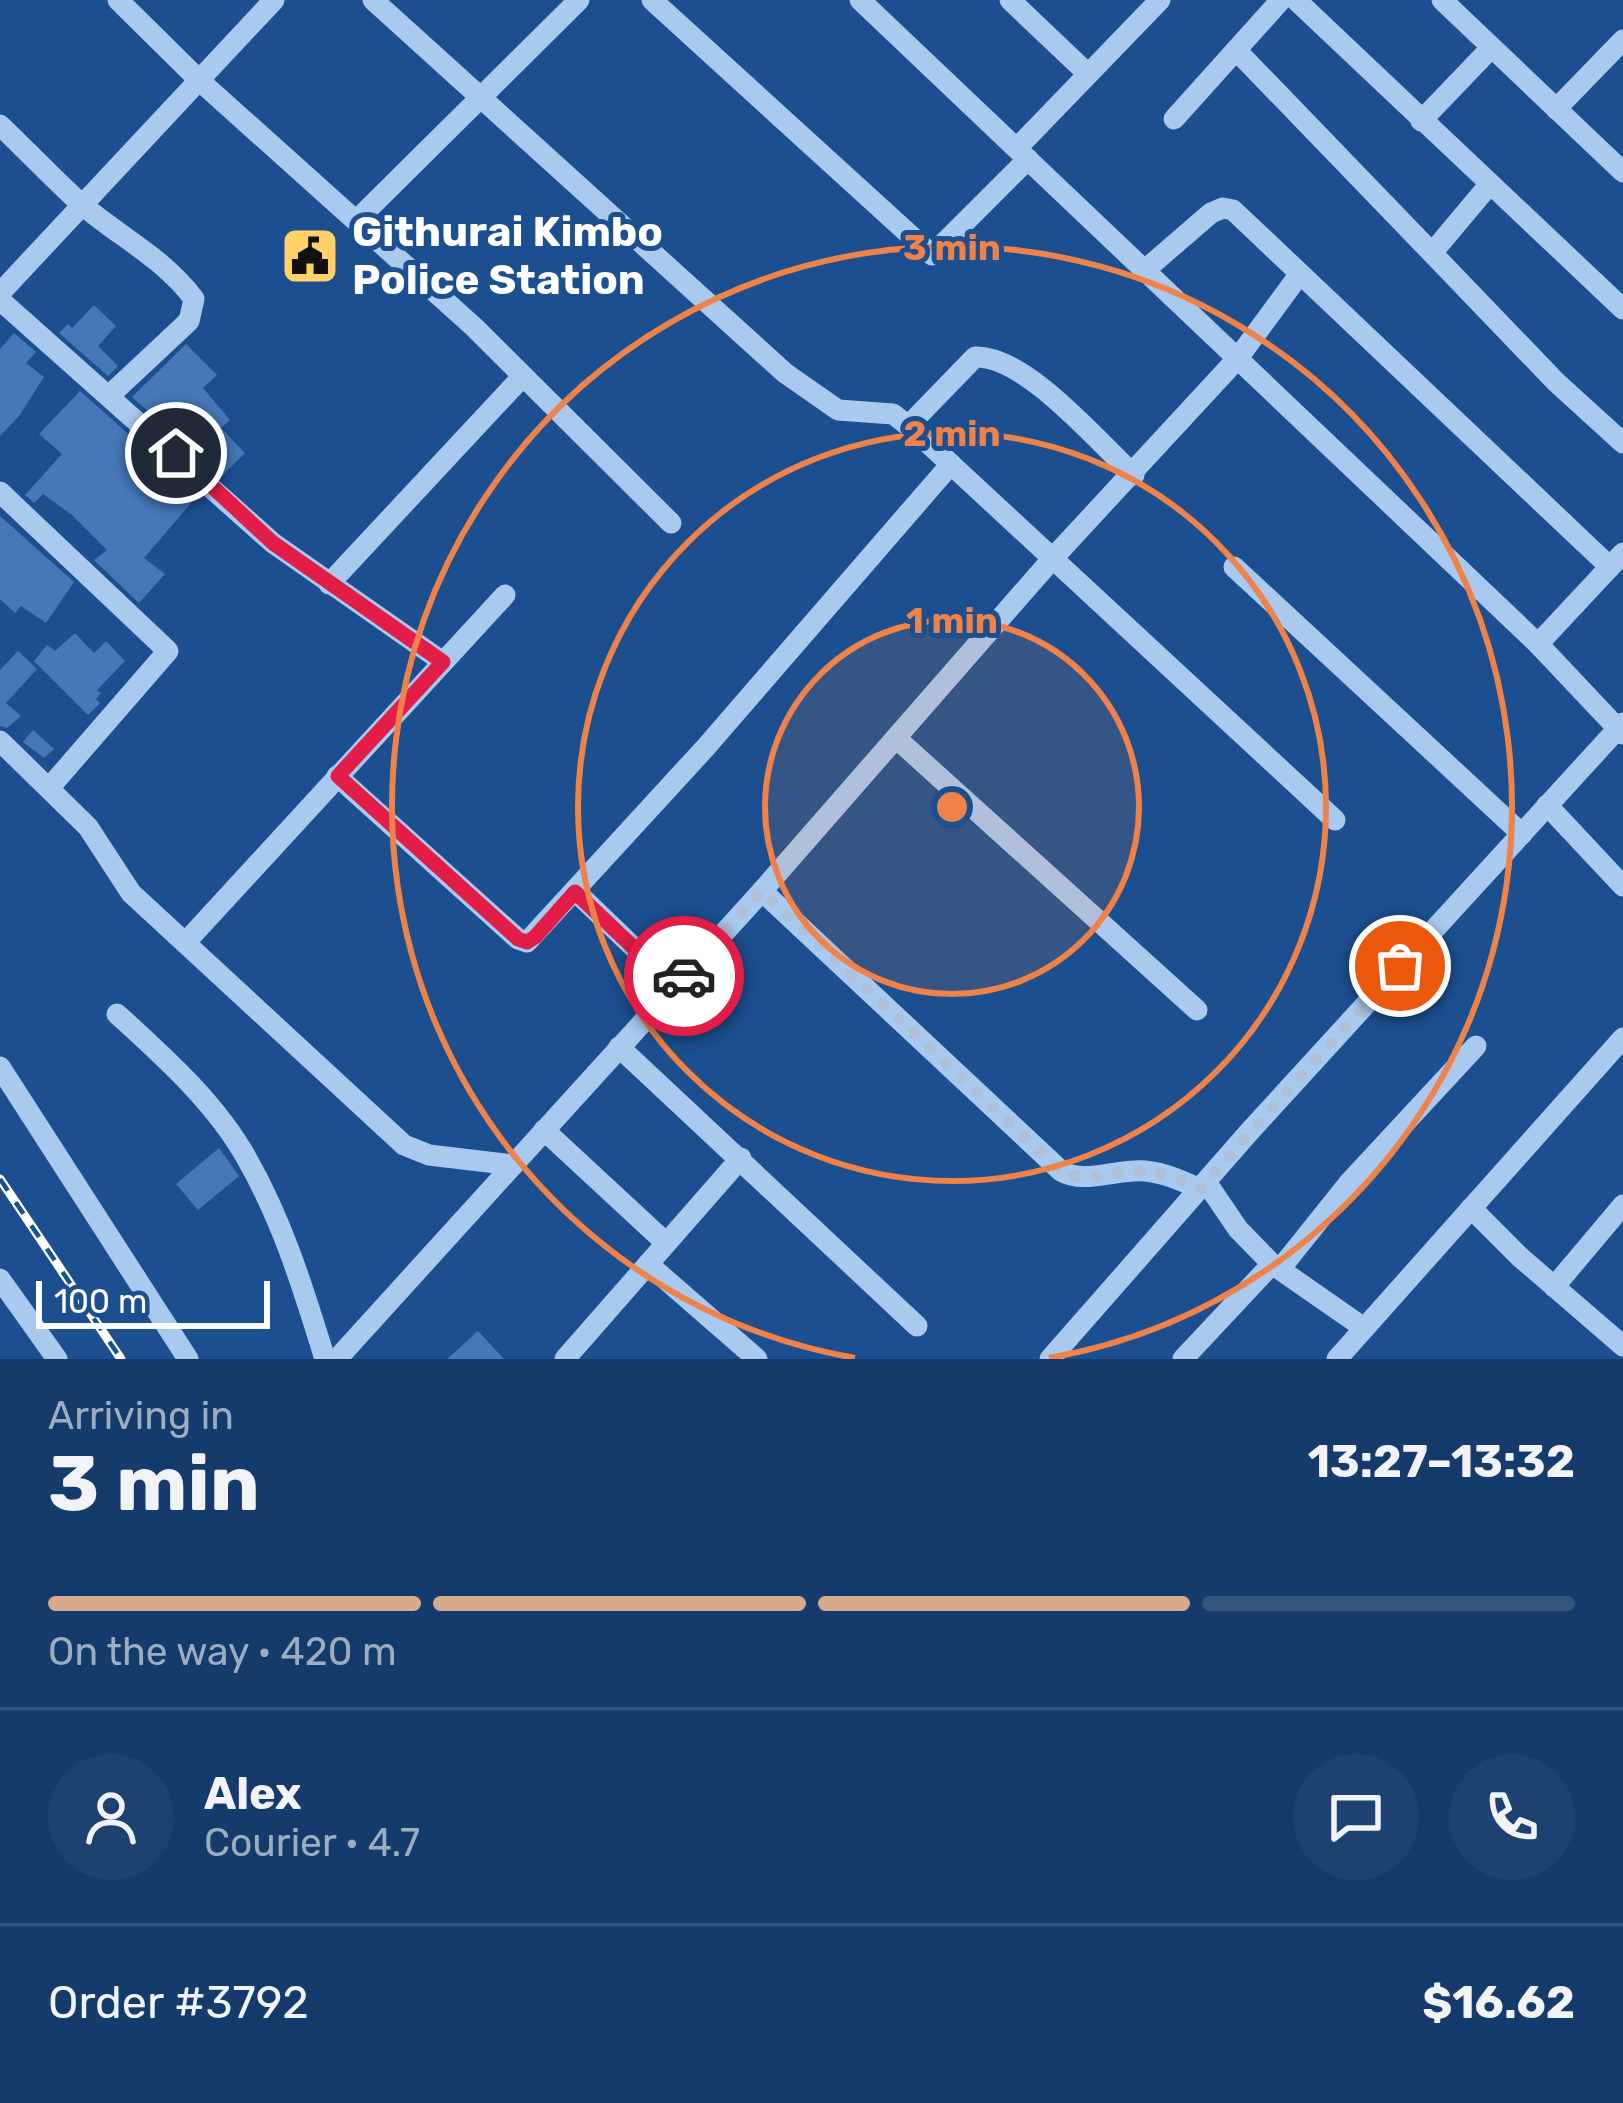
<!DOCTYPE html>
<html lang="en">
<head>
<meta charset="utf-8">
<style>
	body { margin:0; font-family:Rubik,sans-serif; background:#1d4271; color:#f1f3f6; height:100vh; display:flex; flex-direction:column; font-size:45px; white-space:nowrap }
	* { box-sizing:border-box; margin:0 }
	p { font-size:39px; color:#9dadc1 }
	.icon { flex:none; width:66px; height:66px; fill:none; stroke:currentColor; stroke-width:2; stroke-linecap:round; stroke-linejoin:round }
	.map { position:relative; height:1359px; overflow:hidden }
	.sheet { display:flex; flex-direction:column; background:#143b6b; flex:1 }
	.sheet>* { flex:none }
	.scale { position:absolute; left:36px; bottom:30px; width:234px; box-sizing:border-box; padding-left:12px; border:6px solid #fff; border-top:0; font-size:33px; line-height:42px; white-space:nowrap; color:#fff; -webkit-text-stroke:9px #1b4f8f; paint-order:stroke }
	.pin { position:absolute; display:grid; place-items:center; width:102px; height:102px; color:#fff; margin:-51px; border:6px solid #fff; border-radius:50%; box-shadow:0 3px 12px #0007 }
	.courier { position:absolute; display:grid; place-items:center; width:120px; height:120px; margin:-60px; border:9px solid #e11d48; border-radius:50%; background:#fff; color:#222; box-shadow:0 3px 15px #0007 }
	.head em { font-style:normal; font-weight:700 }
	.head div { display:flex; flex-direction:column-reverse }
	.head { display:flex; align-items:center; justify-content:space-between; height:204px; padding:0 48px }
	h1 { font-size:78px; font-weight:700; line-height:90px }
	.bar { display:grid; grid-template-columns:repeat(4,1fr); gap:18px 12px; align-content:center; height:144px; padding:0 48px }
	.bar i { height:15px; border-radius:9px; background:#33557e }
	.bar .selected { background:#d6ab8b }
	.bar p { grid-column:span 4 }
	.line { display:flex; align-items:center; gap:30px; padding:0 48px; border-top:3px solid #33557e }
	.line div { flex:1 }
	.round { display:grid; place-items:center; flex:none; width:126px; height:126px; border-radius:63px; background:#1d4271 }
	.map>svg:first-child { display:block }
</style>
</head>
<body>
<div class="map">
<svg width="1623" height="1359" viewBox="0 0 1623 1359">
	<rect width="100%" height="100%" fill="#1b4f8f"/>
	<!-- building -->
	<g fill="#4478b7">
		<polygon points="94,305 116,326 98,346 118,366 108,376 59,333 68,324 72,328"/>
		<polygon points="14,333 36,352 26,363 44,377 19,416 0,436 0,349"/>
		<polygon points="186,344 217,375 203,388 230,420 221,428 245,453 221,477 132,397"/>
		<polygon points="80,391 170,471 164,477 192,502 144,558 165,574 139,603 94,560 107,550 72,515 43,494 34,503 25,495 62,454 39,434"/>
		<polygon points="0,516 74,582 46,623 21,606 15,613 0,599"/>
		<polygon points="75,633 94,653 106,641 125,661 97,690 101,693 96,699 100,703 88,715 34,661 47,645 55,651"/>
		<polygon points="18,651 37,669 6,703 21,716 7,728 0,726 0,670"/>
		<polygon points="33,730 54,749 44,758 23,742"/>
		<polygon points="219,1148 239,1176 198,1210 176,1184"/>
		<polygon points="478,1331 504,1359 447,1359"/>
	</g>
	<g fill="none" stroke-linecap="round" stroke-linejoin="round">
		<!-- minor -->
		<g stroke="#a9c9ee" stroke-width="21">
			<polyline points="118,0 200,81 474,327 671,523"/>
			<polyline points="373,0 785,373 838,410 893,414 915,431"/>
			<polyline points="652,0 932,255 1028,159"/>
			<polyline points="860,0 1538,644 1623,734"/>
			<polyline points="1010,0 1088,74"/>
			<polyline points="1296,0 1623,309"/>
			<polyline points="1442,0 1623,172"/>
			<polyline points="1236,50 1432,253"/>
			<polyline points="1556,109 1623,40"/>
			<polyline points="1174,119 1281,0"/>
			<polyline points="1421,121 1491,48"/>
			<path d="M0 125C27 151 53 178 80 203 118 236 164 258 194 299L189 321 111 394"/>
			<polyline points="1017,148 1160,0"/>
			<polyline points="1489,185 1432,253 1556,382 1623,443"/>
			<polyline points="358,219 579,0"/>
			<polyline points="1145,270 1211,213 1223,208 1233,210 1610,567"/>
			<polyline points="0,293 274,0"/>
			<polyline points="0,300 273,543 443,662"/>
			<path d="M1134 475C1097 441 1025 355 975 357L913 421 915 431 1335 820"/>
			<polyline points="0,492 168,651 50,787"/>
			<polyline points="1234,567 1522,834"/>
			<polyline points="329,584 523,376"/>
			<polyline points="1538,644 1623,553"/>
			<polyline points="896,738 1197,1010"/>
			<polyline points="0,741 88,827 131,893 404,1145 429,1155 513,1165"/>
			<polyline points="337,776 518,939 527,942 706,747 951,464"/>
			<polyline points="1547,805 1623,886"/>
			<polyline points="575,891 674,986"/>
			<path d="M762 891 1061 1171C1084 1185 1119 1168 1145 1171 1165 1173 1182 1181 1200 1189"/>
			<polyline points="185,943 505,595"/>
			<path d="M117 1014C164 1057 216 1103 247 1159 283 1222 304 1291 325 1359"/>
			<polyline points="619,1047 917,1326"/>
			<polyline points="0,1067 188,1359"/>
			<polyline points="544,1130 666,1243"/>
			<polyline points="1206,1182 1238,1229 1272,1264 1364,1328"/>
			<polyline points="1471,1208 1520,1257 1623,1346"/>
			<polyline points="648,1264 757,1359"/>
			<polyline points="1280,1269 1348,1184 1476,1046"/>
			<polyline points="0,1279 57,1359"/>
			<polyline points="1554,1287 1623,1205"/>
			<polyline points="337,1359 762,891 1053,558 1238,358 1299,275"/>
			<polyline points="565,1359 741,1158"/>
			<polyline points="1050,1359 1250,1131 1623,723"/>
			<polyline points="1183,1359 1272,1264"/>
			<polyline points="1337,1359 1623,1038"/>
		</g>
		<defs>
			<polyline id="rail" points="0,1179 121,1359"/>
		</defs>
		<!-- rail casing -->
		<use href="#rail" stroke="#fff" stroke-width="9"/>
		<!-- rail -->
		<use href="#rail" stroke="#1b4f8f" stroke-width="4.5" stroke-dasharray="14" stroke-linecap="butt"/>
	</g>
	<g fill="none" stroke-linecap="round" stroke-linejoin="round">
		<!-- done -->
		<path stroke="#afc1d8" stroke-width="12" stroke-dasharray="0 21.6" d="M684 976 762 891 1061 1171C1084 1185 1119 1169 1145 1171 1165 1173 1182 1181 1200 1189L1400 966"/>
		<!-- route -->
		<polyline stroke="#e11d48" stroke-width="15" points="176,453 273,543 443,662 338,776 518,939 527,942 535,937 575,892 674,986 684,976"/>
	</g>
	<!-- distance rings -->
	<circle cx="952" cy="807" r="187" fill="#ee8249" fill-opacity=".12"/>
	<g fill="none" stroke="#ee8249" stroke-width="6">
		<circle cx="952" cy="807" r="187"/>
		<circle cx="952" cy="807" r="374"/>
		<path d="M855 1358A560 560 0 1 1 1049 1358"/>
	</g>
	<!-- icons -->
	<defs>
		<symbol id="civic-square" viewBox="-11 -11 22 22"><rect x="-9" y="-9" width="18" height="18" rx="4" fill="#ffd166" stroke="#1b4f8f"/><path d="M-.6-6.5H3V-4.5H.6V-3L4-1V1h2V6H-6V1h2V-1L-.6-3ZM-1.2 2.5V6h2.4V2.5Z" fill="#111"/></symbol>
	</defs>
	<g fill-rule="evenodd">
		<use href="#civic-square" x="277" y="223" width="66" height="66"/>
	</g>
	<g text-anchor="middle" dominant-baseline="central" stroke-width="10" stroke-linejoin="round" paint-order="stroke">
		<!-- poi labels -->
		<g font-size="42" font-weight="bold" fill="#fff" stroke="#1b4f8f" text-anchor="start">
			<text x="352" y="232">Githurai Kimbo<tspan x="352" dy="48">Police Station</tspan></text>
		</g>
	</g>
	<circle cx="952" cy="807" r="18" fill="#ee8249" stroke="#1b4f8f" stroke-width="6"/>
	<g font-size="36" text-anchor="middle" font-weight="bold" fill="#ee8249" stroke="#1b4f8f" stroke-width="10" stroke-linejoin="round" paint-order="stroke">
		<text x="952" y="260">3 min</text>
		<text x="952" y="446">2 min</text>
		<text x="952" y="633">1 min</text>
	</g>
</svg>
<div class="scale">100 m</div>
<div class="pin" style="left:1400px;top:966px;background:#ea580c"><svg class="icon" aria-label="bag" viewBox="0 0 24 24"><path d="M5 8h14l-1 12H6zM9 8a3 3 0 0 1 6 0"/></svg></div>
<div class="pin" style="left:176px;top:453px;background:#1f2937"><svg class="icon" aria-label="home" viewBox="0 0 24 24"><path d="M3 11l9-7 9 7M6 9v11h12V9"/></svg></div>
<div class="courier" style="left:684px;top:976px"><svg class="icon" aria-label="car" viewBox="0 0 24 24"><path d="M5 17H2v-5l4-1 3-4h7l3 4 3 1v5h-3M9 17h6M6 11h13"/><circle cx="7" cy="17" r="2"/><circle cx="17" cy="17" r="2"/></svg></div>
</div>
<section class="sheet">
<div class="head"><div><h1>3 min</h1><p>Arriving in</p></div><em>13:27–13:32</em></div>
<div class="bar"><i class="selected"></i><i class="selected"></i><i class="selected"></i><i></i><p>On the way · 420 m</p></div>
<div class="line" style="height:216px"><a class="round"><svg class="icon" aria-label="person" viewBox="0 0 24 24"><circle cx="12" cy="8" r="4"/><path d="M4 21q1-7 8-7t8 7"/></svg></a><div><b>Alex</b><p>Courier · 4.7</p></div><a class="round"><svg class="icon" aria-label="chat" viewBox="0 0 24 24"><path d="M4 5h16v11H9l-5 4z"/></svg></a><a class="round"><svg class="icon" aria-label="phone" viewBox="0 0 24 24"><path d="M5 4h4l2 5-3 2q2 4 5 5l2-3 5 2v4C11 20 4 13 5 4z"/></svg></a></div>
<div class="line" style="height:156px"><div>Order #3792</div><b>$16.62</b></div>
</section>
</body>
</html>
